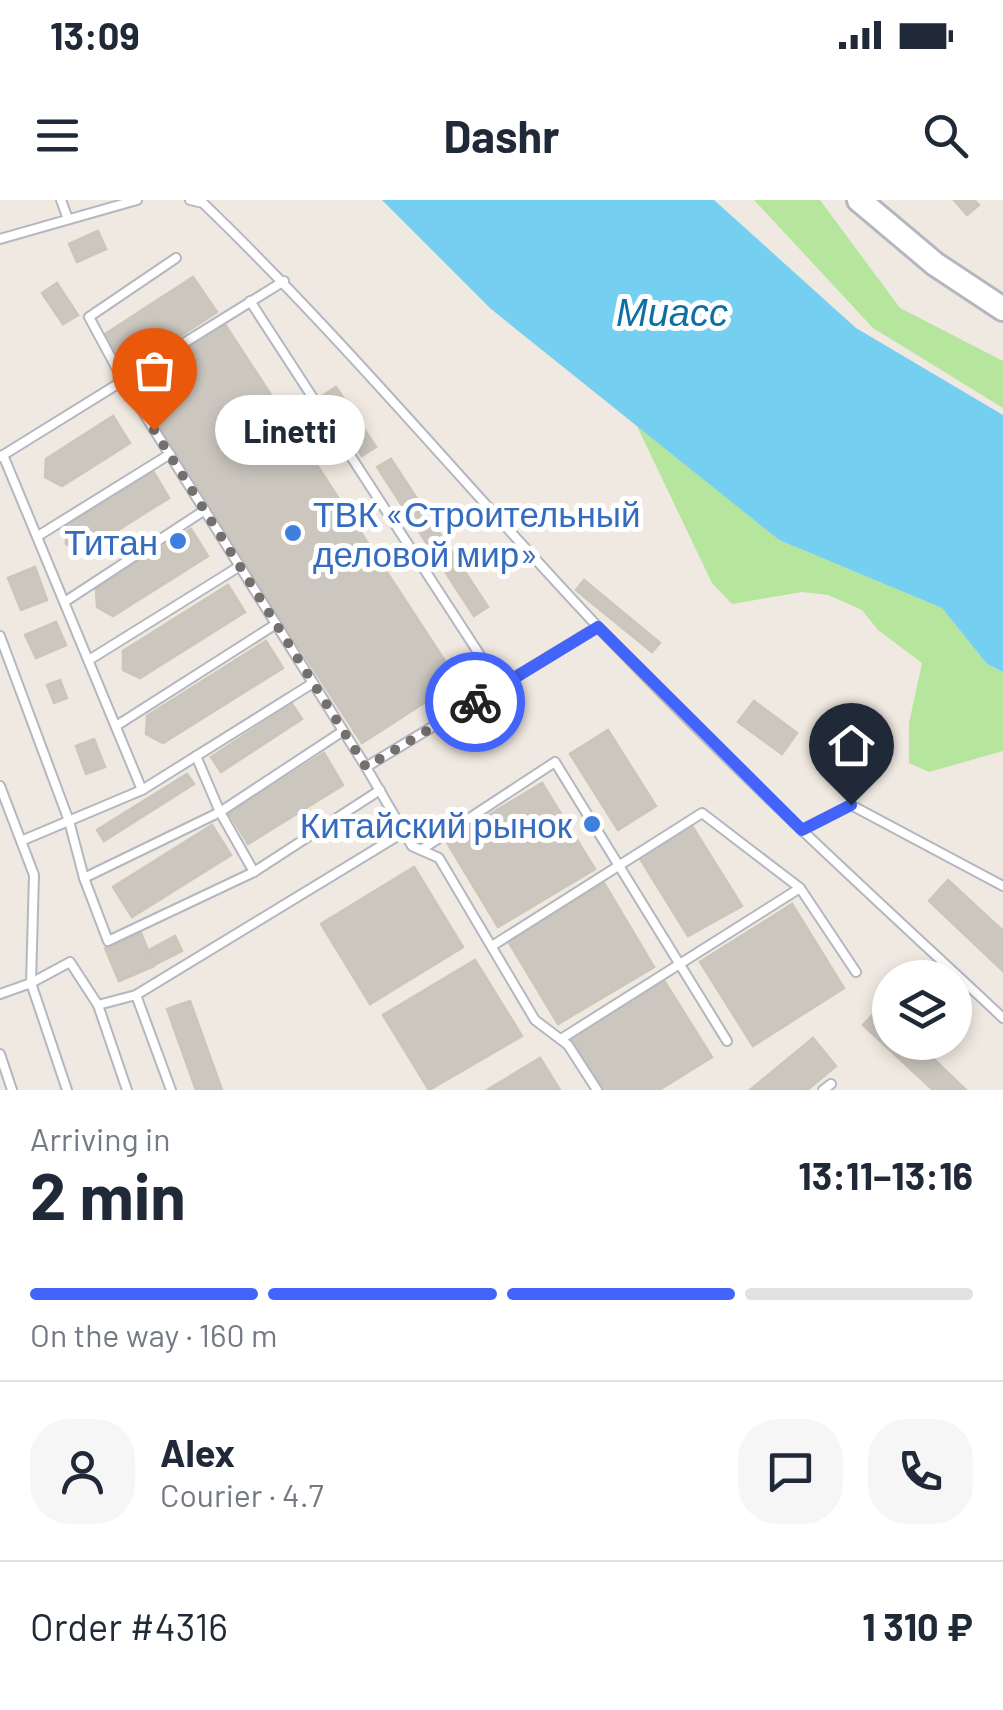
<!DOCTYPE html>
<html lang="en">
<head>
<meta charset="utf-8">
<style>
	body { margin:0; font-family:Barlow,sans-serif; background:#f6f6f7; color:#1f2937; height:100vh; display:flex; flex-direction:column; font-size:38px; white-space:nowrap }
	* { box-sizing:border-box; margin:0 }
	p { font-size:32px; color:#747a83 }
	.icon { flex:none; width:55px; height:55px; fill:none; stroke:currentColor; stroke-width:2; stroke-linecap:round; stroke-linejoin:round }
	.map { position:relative; height:890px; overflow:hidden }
	.drawer { display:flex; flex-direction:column; background:#fff; flex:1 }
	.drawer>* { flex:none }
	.controls { position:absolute; left:872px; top:760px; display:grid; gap:20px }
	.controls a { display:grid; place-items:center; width:100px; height:100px; border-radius:50%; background:#fff; box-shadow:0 5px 15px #0003; font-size:50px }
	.pin { position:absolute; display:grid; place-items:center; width:85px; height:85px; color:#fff; margin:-102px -42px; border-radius:50% 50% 50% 0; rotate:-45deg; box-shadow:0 0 10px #0007 }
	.pin .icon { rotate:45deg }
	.courier { position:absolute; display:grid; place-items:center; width:100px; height:100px; margin:-50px; border:8px solid #4264fb; border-radius:50%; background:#fff; color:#222; box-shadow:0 2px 12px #0007 }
	.bubble { position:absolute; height:70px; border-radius:35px; background:#fff; box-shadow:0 5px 15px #0003; font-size:32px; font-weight:700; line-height:70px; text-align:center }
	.summary em { font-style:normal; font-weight:700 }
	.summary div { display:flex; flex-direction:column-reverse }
	.summary { display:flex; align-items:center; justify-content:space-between; height:170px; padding:0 30px }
	h1 { font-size:65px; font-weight:700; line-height:75px }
	.bar { display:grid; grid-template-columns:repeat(4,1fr); gap:15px 10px; align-content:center; height:120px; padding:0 30px }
	.bar i { height:12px; border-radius:8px; background:#e0e1e3 }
	.bar .current { background:#4264fb }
	.bar p { grid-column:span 4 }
	.line { display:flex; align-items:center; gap:25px; padding:0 30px; border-top:2px solid #e0e1e3 }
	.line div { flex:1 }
	.round { display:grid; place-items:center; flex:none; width:105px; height:105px; border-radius:40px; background:#f6f6f7 }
	.status { display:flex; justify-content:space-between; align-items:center; height:70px; padding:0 50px; background:#fff; direction:ltr }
	.status svg { height:28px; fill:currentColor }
	header { display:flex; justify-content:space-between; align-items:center; height:130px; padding:0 30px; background:#fff; font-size:45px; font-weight:700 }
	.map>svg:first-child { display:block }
</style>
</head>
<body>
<div class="status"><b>13:09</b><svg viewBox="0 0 49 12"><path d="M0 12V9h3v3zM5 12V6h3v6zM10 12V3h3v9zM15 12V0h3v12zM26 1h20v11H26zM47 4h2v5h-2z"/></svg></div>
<header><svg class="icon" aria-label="menu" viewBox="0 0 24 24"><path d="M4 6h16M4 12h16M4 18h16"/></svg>Dashr<svg class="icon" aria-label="search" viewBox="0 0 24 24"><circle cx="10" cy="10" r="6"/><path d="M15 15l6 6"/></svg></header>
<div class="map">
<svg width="1003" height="890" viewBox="0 0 1003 890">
	<rect width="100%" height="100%" fill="#efe9e1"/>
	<!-- green -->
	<g fill="#b6e59e">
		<polygon points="754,0 820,0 900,108 1003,161 1003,208 873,128"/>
		<polygon points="636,224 779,340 942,408 987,464 1003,472 1003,551 929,572 909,563 909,523 922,463 878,430 862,410 828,395 802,392 732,404 712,383"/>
	</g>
	<!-- water -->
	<polygon fill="#75cff0" points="382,0 714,0 856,128 1003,215 1003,472 987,464 942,408 779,340 491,109"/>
	<!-- building -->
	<g fill="#cbc7bf" stroke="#cbc5ba" stroke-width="2.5">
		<polygon points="954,0 974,0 979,5 967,15"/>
		<polygon points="98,31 106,49 77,62 69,44"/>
		<polygon points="193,77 217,112 126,172 102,136"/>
		<polygon points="57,83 78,115 63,124 42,93"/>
		<polygon points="224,123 458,481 362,543 128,185"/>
		<polygon points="336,187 376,247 362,256 322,196"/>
		<polygon points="113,216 130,243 62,286 45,277 46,259"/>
		<polygon points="391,259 488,407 474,416 377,267"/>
		<polygon points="153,271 169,298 83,352 66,344 66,325"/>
		<polygon points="191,329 208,356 113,416 97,407 96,389"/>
		<polygon points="35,367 47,400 21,410 8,378"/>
		<polygon points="584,380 660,443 652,452 576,390"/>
		<polygon points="228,385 245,412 140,478 123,470 123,451"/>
		<polygon points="56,422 66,445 36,458 25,435"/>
		<polygon points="266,441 283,468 163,543 146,534 147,516"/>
		<polygon points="60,480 67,498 54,503 47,485"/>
		<polygon points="754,501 797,533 782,554 738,522"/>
		<polygon points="292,504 302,519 221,572 211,557"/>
		<polygon points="608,530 656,606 618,630 570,554"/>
		<polygon points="94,539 105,567 86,574 76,546"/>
		<polygon points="324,553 343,585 248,644 229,613"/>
		<polygon points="187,574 194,584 104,641 97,630"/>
		<polygon points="542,583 595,669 498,727 446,641"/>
		<polygon points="212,625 231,655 132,717 113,687"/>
		<polygon points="692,626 742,706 688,736 639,657"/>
		<polygon points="414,667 463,747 370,804 321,724"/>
		<polygon points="948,680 1003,731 1003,771 929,701"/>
		<polygon points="604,683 654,767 558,824 508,741"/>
		<polygon points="792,704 844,788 753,846 700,762"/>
		<polygon points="141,733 154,766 119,781 105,748"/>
		<polygon points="175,736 182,751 156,764 149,750"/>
		<polygon points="475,760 522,836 429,890 383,815"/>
		<polygon points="663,779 712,857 659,890 604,890 571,838"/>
		<polygon points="190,801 222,890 196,890 167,809"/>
		<polygon points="879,808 890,818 890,842 916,842 966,890 933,890 863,825"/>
		<polygon points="813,838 836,866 807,890 750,890"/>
		<polygon points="540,858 560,890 487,890"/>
	</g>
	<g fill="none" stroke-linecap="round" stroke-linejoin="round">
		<defs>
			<g id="lane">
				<polyline points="61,0 68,19"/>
				<path d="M190 0 203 3C343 138 467 288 600 429 728 565 867 691 1003 818"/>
				<polyline points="0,39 137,0"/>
				<polyline points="176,58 89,117 123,180 313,483"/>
				<polyline points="250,101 500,486"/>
				<polyline points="3,255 142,590"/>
				<polyline points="0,257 284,81"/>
				<polyline points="38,336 170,254"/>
				<polyline points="66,401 205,310"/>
				<polyline points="0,436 69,621 84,678 108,741 254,672"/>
				<polyline points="89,460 240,366"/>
				<polyline points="116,526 276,424"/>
				<polyline points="196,556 220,612 254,672 380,590"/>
				<polyline points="366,567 412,646 439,658 535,820 568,845 597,890"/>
				<polyline points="0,586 34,675 31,783 0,794"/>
				<polyline points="802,630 851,605 1003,686"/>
				<polyline points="21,641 142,590 313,483 366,567 598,427"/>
				<polyline points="421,650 555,562 727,841"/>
				<polyline points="84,678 220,612 343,531"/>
				<polyline points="492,746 702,613 800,688"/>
				<polyline points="136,795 404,632"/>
				<polyline points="98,805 136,795 171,890"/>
				<polyline points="561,839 800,688 856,772"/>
				<polyline points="0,854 12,890"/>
				<polyline points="67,890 31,783 70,762 98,805 127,890"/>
				<polyline points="823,890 831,884"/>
			</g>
			<polyline id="secondary" points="859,0 935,64 1003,109"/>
		</defs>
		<!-- lane casing -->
		<use href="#lane" stroke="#b4b7c1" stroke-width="12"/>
		<!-- secondary casing -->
		<use href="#secondary" stroke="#b4b7c1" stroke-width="28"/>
		<!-- lane -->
		<use href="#lane" stroke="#fff" stroke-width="8"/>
		<!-- secondary -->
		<use href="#secondary" stroke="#fff" stroke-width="22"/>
	</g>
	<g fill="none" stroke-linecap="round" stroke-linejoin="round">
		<!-- done -->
		<polyline stroke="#726f6d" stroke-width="10" stroke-dasharray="0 18" points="154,230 366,567 475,502"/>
		<!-- route -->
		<polyline stroke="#4264fb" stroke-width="12" points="475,502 598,427 802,630 851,605"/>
	</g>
	<!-- markers -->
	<g fill="#3f7fe0" stroke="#fff" stroke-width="4">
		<circle cx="293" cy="333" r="10"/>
		<circle cx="178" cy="341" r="10"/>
		<circle cx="592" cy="624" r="10"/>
	</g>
	<g text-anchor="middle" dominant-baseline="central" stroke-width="10" stroke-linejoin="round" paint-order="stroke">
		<!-- shop labels -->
		<g font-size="35" fill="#366cbe" stroke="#fff" text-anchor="end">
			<text x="313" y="313" text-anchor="start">ТВК «Строительный<tspan x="313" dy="40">деловой мир»</tspan></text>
			<text x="158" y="341">Титан</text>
			<text x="572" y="624">Китайский рынок</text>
		</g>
		<!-- water labels -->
		<g font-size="38" font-style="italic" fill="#0d6fa3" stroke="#fff">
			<text x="672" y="111">Миасс</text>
		</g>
	</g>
</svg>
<div class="controls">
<a><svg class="icon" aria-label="layers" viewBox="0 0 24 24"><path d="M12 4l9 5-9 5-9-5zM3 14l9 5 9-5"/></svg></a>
</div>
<div class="pin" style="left:154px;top:230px;background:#ea580c"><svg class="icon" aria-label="bag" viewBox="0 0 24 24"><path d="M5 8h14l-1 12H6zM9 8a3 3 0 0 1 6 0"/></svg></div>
<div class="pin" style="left:851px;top:605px;background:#1f2937"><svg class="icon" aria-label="home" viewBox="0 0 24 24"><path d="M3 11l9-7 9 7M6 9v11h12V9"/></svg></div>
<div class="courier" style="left:475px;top:502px"><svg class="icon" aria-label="bike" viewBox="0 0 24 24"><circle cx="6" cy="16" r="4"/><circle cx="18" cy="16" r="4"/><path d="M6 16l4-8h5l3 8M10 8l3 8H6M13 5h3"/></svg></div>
<div class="bubble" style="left:215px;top:195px;width:150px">Linetti</div>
</div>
<section class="drawer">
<div class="summary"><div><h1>2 min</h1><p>Arriving in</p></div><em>13:11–13:16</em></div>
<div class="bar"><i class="current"></i><i class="current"></i><i class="current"></i><i></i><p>On the way · 160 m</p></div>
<div class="line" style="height:180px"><a class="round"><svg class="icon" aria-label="person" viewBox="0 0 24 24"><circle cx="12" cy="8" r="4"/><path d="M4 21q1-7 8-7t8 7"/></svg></a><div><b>Alex</b><p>Courier · 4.7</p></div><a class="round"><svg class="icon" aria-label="chat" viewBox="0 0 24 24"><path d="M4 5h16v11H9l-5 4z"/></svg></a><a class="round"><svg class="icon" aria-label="phone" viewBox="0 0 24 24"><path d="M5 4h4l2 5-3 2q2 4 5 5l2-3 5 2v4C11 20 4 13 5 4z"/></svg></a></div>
<div class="line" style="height:130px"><div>Order #4316</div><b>1 310 ₽</b></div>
</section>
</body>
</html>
